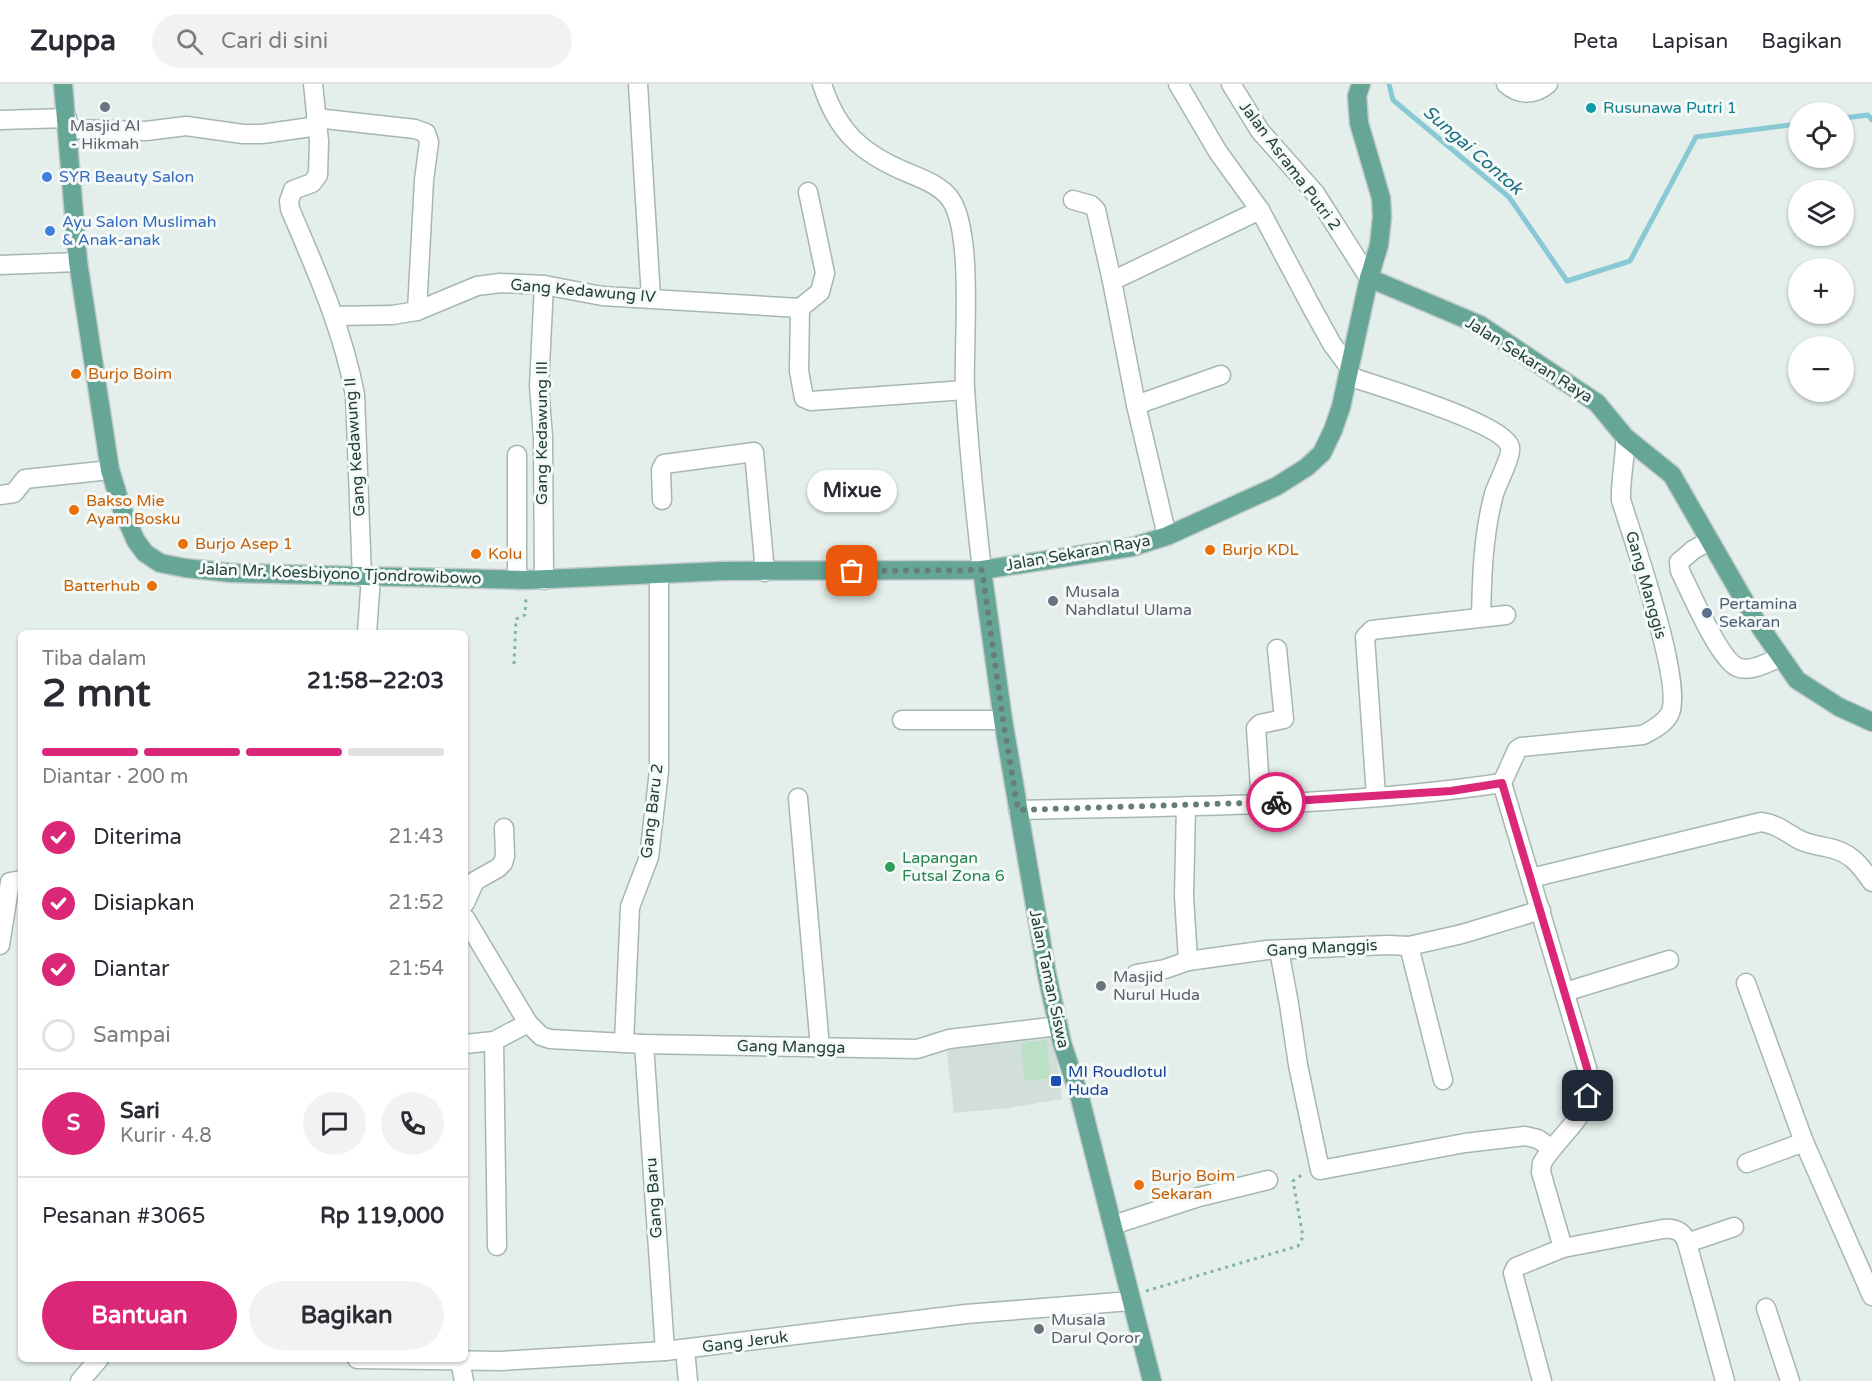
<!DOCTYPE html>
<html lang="id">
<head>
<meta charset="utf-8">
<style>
	body { margin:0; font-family:"Varela Round",sans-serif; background:#f2f2f3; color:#2b2b33; height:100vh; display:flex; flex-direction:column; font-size:22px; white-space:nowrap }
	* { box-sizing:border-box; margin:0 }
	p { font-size:20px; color:#7c7c81 }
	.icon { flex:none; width:33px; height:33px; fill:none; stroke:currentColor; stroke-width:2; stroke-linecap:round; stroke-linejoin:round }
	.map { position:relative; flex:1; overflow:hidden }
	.sheet { position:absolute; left:18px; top:546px; width:450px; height:732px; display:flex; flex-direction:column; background:#fff; border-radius:9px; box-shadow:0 2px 4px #0004 }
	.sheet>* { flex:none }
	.fabs { position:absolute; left:1788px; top:18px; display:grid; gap:12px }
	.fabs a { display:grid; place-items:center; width:66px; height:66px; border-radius:50%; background:#fff; box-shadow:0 2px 4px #0004; font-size:30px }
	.pin { position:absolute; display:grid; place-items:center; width:51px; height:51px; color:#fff; margin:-26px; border-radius:12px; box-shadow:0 3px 9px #0006 }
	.courier { position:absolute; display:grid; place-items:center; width:60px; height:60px; margin:-30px; border:4px solid #db2777; border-radius:50%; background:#fff; color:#222; box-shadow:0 2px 8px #0007 }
	.bubble { position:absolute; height:42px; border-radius:21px; background:#fff; box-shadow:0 2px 4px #0004; font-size:20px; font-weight:700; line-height:42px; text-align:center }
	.overview em { font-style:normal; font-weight:700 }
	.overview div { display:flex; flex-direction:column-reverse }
	.overview { display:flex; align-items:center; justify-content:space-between; height:102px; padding:0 24px }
	h1 { font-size:39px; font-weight:700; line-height:45px }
	.bar { display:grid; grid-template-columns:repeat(4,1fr); gap:9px 6px; align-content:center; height:72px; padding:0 24px }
	.bar i { height:8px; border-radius:4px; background:#e1e1e2 }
	.bar .current { background:#db2777 }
	.bar p { grid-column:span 4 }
	.line { display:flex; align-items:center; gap:15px; padding:0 24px; border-top:2px solid #e1e1e2 }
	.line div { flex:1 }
	.round { display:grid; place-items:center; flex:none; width:63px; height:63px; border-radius:32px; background:#f2f2f3 }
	ol { padding:0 24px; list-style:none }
	li { display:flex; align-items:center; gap:18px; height:66px }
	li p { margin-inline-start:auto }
	li .icon { padding:6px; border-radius:50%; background:#db2777; color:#fff; stroke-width:4 }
	li:last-child { color:#7c7c81 }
	li i { width:33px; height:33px; border:3px solid #e1e1e2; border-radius:50% }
	.cta { display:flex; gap:12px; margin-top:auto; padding:12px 24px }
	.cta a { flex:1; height:69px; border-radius:36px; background:#db2777; color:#fff; font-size:24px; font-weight:700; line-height:69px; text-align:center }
	.cta a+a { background:#f2f2f3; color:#2b2b33 }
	header { display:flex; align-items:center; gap:36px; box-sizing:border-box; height:84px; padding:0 30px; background:#fff; border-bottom:2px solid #e1e1e2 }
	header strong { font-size:28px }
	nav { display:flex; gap:33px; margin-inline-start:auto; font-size:21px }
	.search { width:420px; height:54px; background:#f2f2f3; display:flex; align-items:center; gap:15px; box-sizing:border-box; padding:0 21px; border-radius:33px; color:#7c7c81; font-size:22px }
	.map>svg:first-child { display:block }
</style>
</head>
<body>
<header>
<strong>Zuppa</strong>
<div class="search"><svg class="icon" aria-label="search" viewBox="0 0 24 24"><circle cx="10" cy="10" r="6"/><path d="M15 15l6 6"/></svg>Cari di sini</div>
<nav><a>Peta</a><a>Lapisan</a><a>Bagikan</a></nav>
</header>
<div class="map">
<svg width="1872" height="1297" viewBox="0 0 1872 1297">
	<rect width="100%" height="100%" fill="#e4eeea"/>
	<!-- built -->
	<polygon fill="#d2ded9" points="1053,947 1062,1015 1008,1024 954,1029 947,968 972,955"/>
	<!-- green -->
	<polygon fill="#bce0c6" points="1047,956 1050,994 1024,997 1021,959"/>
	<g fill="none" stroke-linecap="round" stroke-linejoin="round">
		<!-- stream -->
		<g stroke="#89c9d6" stroke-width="5">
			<polyline points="1389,0 1393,16 1509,113 1567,197 1630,177 1696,53 1798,40"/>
			<polyline points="1844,34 1868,31 1872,36"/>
		</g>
		<defs>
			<g id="minor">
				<path d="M313 0 319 57 318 91 312 99 293 106 289 117 290 125C316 186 343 246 355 311L362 493"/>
				<polyline points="638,0 651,214"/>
				<path d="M822 0C837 47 861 69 906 88 921 94 942 102 951 116 974 151 963 261 965 305 969 366 975 426 982 486"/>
				<polyline points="1178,0 1218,68 1260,126 1312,224 1332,260 1349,283"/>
				<polyline points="1231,0 1260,47 1315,109 1369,194"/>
				<path d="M1506 0C1520 12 1535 11 1548 0"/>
				<polyline points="316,34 415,45 426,49 429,58 424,96 417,227"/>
				<polyline points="0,36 67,34"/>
				<polyline points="68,45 146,47 186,42 243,50 262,50 318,42"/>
				<polyline points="808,108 825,189 820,208 800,224 799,287 804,314 811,317 965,306"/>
				<polyline points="1073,116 1091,121 1096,126 1112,197"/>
				<polyline points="0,181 78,178"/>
				<polyline points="334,232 392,231 417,227 477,202 500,199 544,201 602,212 800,224"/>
				<path d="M1348 292C1374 301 1503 339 1510 363 1512 372 1497 400 1494 410 1483 451 1482 491 1481 533"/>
				<polyline points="1136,321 1221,291"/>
				<polyline points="517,371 517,496"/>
				<polyline points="0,411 14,409 25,395 110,386"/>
				<polyline points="662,416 661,386 664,380 754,368 765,488"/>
				<polyline points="1167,452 1136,321 1112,197 1260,126"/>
				<path d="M1709 457 1693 466 1679 478 1680 487C1690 507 1719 575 1737 583 1751 589 1768 578 1781 573"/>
				<polyline points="544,496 543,353 539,302 544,201"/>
				<polyline points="367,549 371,493"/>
				<polyline points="902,636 1003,636"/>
				<polyline points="1376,712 1365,553 1372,546 1506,531"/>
				<polyline points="798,714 820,963"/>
				<polyline points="1261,719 1256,644 1260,640 1284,635 1277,565"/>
				<polyline points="1186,722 1184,812 1188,877"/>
				<path d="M1018 726C1179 722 1342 723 1502 699"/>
				<path d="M1531 794 1761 738C1777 740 1785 748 1798 755 1807 760 1816 761 1825 763 1849 767 1859 779 1872 798"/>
				<polyline points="465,819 475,797 498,784 503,779 505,772 504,744"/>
				<polyline points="465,834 528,939 541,952 550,955 644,960 917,965 949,955 1058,942"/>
				<polyline points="0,861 10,798 21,796"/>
				<polyline points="1409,862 1443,996"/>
				<polyline points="1279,866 1289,920 1298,981 1320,1086 1465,1059 1525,1052 1538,1055 1552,1065"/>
				<polyline points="1136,890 1165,885 1188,877 1267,866 1388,861 1409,862 1462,850 1541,826"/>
				<polyline points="1746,899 1804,1058 1872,1212"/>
				<polyline points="1565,908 1669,876"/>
				<polyline points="494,957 497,1162"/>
				<polyline points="624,959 630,823 649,773 659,687 659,491"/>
				<polyline points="465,960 494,957 528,939"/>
				<polyline points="644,960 665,1267"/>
				<polyline points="1747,1079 1804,1058"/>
				<polyline points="1113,1141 1199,1113 1268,1096"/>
				<polyline points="1687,1159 1734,1143"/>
				<path d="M1563 1164 1663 1145C1675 1144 1683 1147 1687 1159L1725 1297"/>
				<polyline points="1766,1224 1790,1297"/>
				<polyline points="685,1265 688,1297"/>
				<polyline points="357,1275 501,1277 665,1267 966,1230 1131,1217"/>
				<polyline points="460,1277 464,1297"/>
				<polyline points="80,1297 99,1275"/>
				<path d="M1542 1297 1513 1189 1516 1183 1563 1164 1541 1088 1542 1079C1565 1042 1595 1034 1587 984L1502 699 1517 666 1521 663 1643 651C1652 646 1663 641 1669 631 1686 605 1632 452 1621 416 1620 395 1626 374 1625 353"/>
			</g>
			<g id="major">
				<polyline points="63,0 78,178 110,386 122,425 136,457 145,469 160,479 185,484 232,489 526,496 723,487 982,486 1132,463 1167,452 1277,402 1307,383 1322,369 1333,346 1341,323 1369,194 1379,161 1382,133 1381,114 1359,39 1357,12 1361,0"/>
				<polyline points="1369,194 1480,241 1597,319 1625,353 1672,391 1756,537 1797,596 1839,623 1872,638"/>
				<polyline points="982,486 1003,636 1047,891 1062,959 1080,1014 1152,1297"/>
			</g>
		</defs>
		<!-- minor casing -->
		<use href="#minor" stroke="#a6b7b1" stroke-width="21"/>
		<!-- major casing -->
		<use href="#major" stroke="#c1cac8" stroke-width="21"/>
		<!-- path -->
		<g stroke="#82b4a5" stroke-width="3" stroke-dasharray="3 4.5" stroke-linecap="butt">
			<polyline points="514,580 516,535 525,531 526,513"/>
			<polyline points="1146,1207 1298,1162 1303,1153 1293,1097 1303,1090"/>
		</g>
		<!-- minor -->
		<use href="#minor" stroke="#fff" stroke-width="18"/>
		<!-- major -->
		<use href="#major" stroke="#66a696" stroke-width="18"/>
	</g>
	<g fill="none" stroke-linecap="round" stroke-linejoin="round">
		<!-- done -->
		<polyline stroke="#667e77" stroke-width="6" stroke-dasharray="0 10.8" points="852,487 982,486 1003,636 1018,726 1276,718"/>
		<!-- route -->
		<polyline stroke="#db2777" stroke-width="8" points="1276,718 1451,707 1502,699 1587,984 1590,999 1588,1012"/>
	</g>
	<!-- markers -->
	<g fill="#6b7280" stroke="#f5faf8" stroke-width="2">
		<circle cx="105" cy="23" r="6"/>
		<circle cx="1053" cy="517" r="6"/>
		<circle cx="1101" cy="902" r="6"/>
		<circle cx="1039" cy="1245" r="6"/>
	</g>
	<circle fill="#0f9aa8" stroke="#f5faf8" stroke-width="2" cx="1591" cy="24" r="6"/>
	<g fill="#3f7fe0" stroke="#f5faf8" stroke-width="2">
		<circle cx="47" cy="93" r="6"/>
		<circle cx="50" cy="147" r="6"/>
	</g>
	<g fill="#e8710a" stroke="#f5faf8" stroke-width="2">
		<circle cx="76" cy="290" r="6"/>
		<circle cx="74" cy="426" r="6"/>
		<circle cx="183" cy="460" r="6"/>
		<circle cx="1210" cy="466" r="6"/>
		<circle cx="476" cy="470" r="6"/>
		<circle cx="152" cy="502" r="6"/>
		<circle cx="1139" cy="1101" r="6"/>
	</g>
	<circle fill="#5c6f8a" stroke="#f5faf8" stroke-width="2" cx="1707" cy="529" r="6"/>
	<circle fill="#2e9e5b" stroke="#f5faf8" stroke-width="2" cx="890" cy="783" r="6"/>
	<rect fill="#1a4fb4" stroke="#f5faf8" stroke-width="2" x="1050" y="991" width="12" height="12" rx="3"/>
	<g text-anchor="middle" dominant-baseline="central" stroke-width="6" stroke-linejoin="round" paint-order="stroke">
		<!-- culture labels -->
		<g font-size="16" fill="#0d838f" stroke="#f5faf8" text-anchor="start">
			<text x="1603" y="24">Rusunawa Putri 1</text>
		</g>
		<!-- worship labels -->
		<g font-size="16" fill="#5b616d" stroke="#f5faf8" text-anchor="start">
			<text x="105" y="42" text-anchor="middle">Masjid Al<tspan x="105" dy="18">- Hikmah</tspan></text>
			<text x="1065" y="508">Musala<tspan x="1065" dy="18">Nahdlatul Ulama</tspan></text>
			<text x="1113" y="893">Masjid<tspan x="1113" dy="18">Nurul Huda</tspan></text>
			<text x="1051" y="1236">Musala<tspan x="1051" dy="18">Darul Qoror</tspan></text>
		</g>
		<!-- street labels -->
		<g font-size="16" fill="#224139" stroke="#f5faf8">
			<text transform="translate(1290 82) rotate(53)">Jalan Asrama Putri 2</text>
			<text transform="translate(583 207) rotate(5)">Gang Kedawung IV</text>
			<text transform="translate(1529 276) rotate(32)">Jalan Sekaran Raya</text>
			<text transform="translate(542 349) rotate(-90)">Gang Kedawung III</text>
			<text transform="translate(355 363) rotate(-94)">Gang Kedawung II</text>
			<text transform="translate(1078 469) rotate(-10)">Jalan Sekaran Raya</text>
			<text transform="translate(340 490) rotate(2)">Jalan Mr. Koesbiyono Tjondrowibowo</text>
			<text transform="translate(1646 501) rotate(74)">Gang Manggis</text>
			<text transform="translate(652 727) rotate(-83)">Gang Baru 2</text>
			<text transform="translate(1322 864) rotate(-3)">Gang Manggis</text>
			<text transform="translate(1049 895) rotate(78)">Jalan Taman Siswa</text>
			<text transform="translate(791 963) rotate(1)">Gang Mangga</text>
			<text transform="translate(654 1114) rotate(-94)">Gang Baru</text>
			<text transform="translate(745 1258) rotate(-7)">Gang Jeruk</text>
		</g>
		<!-- shop labels -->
		<g font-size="16" fill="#366cbe" stroke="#f5faf8" text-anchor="start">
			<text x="59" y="93">SYR Beauty Salon</text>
			<text x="62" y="138">Ayu Salon Muslimah<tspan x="62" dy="18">&amp; Anak-anak</tspan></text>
		</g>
		<!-- food labels -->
		<g font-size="16" fill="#c56008" stroke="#f5faf8" text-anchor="start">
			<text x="88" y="290">Burjo Boim</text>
			<text x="86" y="417">Bakso Mie<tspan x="86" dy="18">Ayam Bosku</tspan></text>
			<text x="195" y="460">Burjo Asep 1</text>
			<text x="1222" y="466">Burjo KDL</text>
			<text x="488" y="470">Kolu</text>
			<text x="140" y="502" text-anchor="end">Batterhub</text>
			<text x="1151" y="1092">Burjo Boim<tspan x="1151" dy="18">Sekaran</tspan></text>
		</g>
		<!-- service labels -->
		<g font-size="16" fill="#4e5e75" stroke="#f5faf8" text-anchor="start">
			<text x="1719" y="520">Pertamina<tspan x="1719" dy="18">Sekaran</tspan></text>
		</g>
		<!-- leisure labels -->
		<g font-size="16" fill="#27864d" stroke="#f5faf8" text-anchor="start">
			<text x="902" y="774">Lapangan<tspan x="902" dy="18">Futsal Zona 6</tspan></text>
		</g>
		<!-- transit labels -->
		<g font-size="16" fill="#164399" stroke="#f5faf8" text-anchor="start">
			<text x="1068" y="988">MI Roudlotul<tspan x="1068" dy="18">Huda</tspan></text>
		</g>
		<!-- water labels -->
		<g font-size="18" font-style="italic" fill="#186f81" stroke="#f5faf8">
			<text transform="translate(1473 66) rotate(41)">Sungai Contok</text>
		</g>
	</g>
</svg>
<div class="fabs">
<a><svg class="icon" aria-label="locate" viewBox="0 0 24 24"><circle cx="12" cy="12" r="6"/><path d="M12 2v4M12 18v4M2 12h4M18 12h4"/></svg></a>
<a><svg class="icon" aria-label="layers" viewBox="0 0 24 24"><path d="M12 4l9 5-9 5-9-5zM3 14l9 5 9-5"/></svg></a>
<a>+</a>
<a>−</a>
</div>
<div class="pin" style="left:852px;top:487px;background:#ea580c"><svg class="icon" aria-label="bag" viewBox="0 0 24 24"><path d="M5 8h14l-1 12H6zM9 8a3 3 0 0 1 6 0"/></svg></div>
<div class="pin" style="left:1588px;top:1012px;background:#1f2937"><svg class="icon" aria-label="home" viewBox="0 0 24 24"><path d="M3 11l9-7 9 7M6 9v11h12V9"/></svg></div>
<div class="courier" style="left:1276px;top:718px"><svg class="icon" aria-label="bike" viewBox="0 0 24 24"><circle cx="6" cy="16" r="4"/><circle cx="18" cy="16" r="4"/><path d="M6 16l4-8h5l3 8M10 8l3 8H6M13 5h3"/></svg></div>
<div class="bubble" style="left:807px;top:386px;width:90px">Mixue</div>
<section class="sheet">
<div class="overview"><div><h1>2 mnt</h1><p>Tiba dalam</p></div><em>21:58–22:03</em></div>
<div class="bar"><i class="current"></i><i class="current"></i><i class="current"></i><i></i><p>Diantar · 200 m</p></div>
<ol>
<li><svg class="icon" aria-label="check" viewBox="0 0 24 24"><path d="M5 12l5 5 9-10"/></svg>Diterima<p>21:43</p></li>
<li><svg class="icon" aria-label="check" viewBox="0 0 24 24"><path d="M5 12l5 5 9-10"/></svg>Disiapkan<p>21:52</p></li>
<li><svg class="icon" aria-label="check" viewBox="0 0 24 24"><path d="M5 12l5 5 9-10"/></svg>Diantar<p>21:54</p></li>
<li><i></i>Sampai</li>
</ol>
<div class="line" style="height:108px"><b class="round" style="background:#db2777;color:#fff">S</b><div><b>Sari</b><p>Kurir · 4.8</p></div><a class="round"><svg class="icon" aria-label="chat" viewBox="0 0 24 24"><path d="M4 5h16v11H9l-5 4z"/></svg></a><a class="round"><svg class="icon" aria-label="phone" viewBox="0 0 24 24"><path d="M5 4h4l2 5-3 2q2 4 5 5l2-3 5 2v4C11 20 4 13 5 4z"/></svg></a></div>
<div class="line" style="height:78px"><div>Pesanan #3065</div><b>Rp 119,000</b></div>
<div class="cta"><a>Bantuan</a><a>Bagikan</a></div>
</section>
</div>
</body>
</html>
